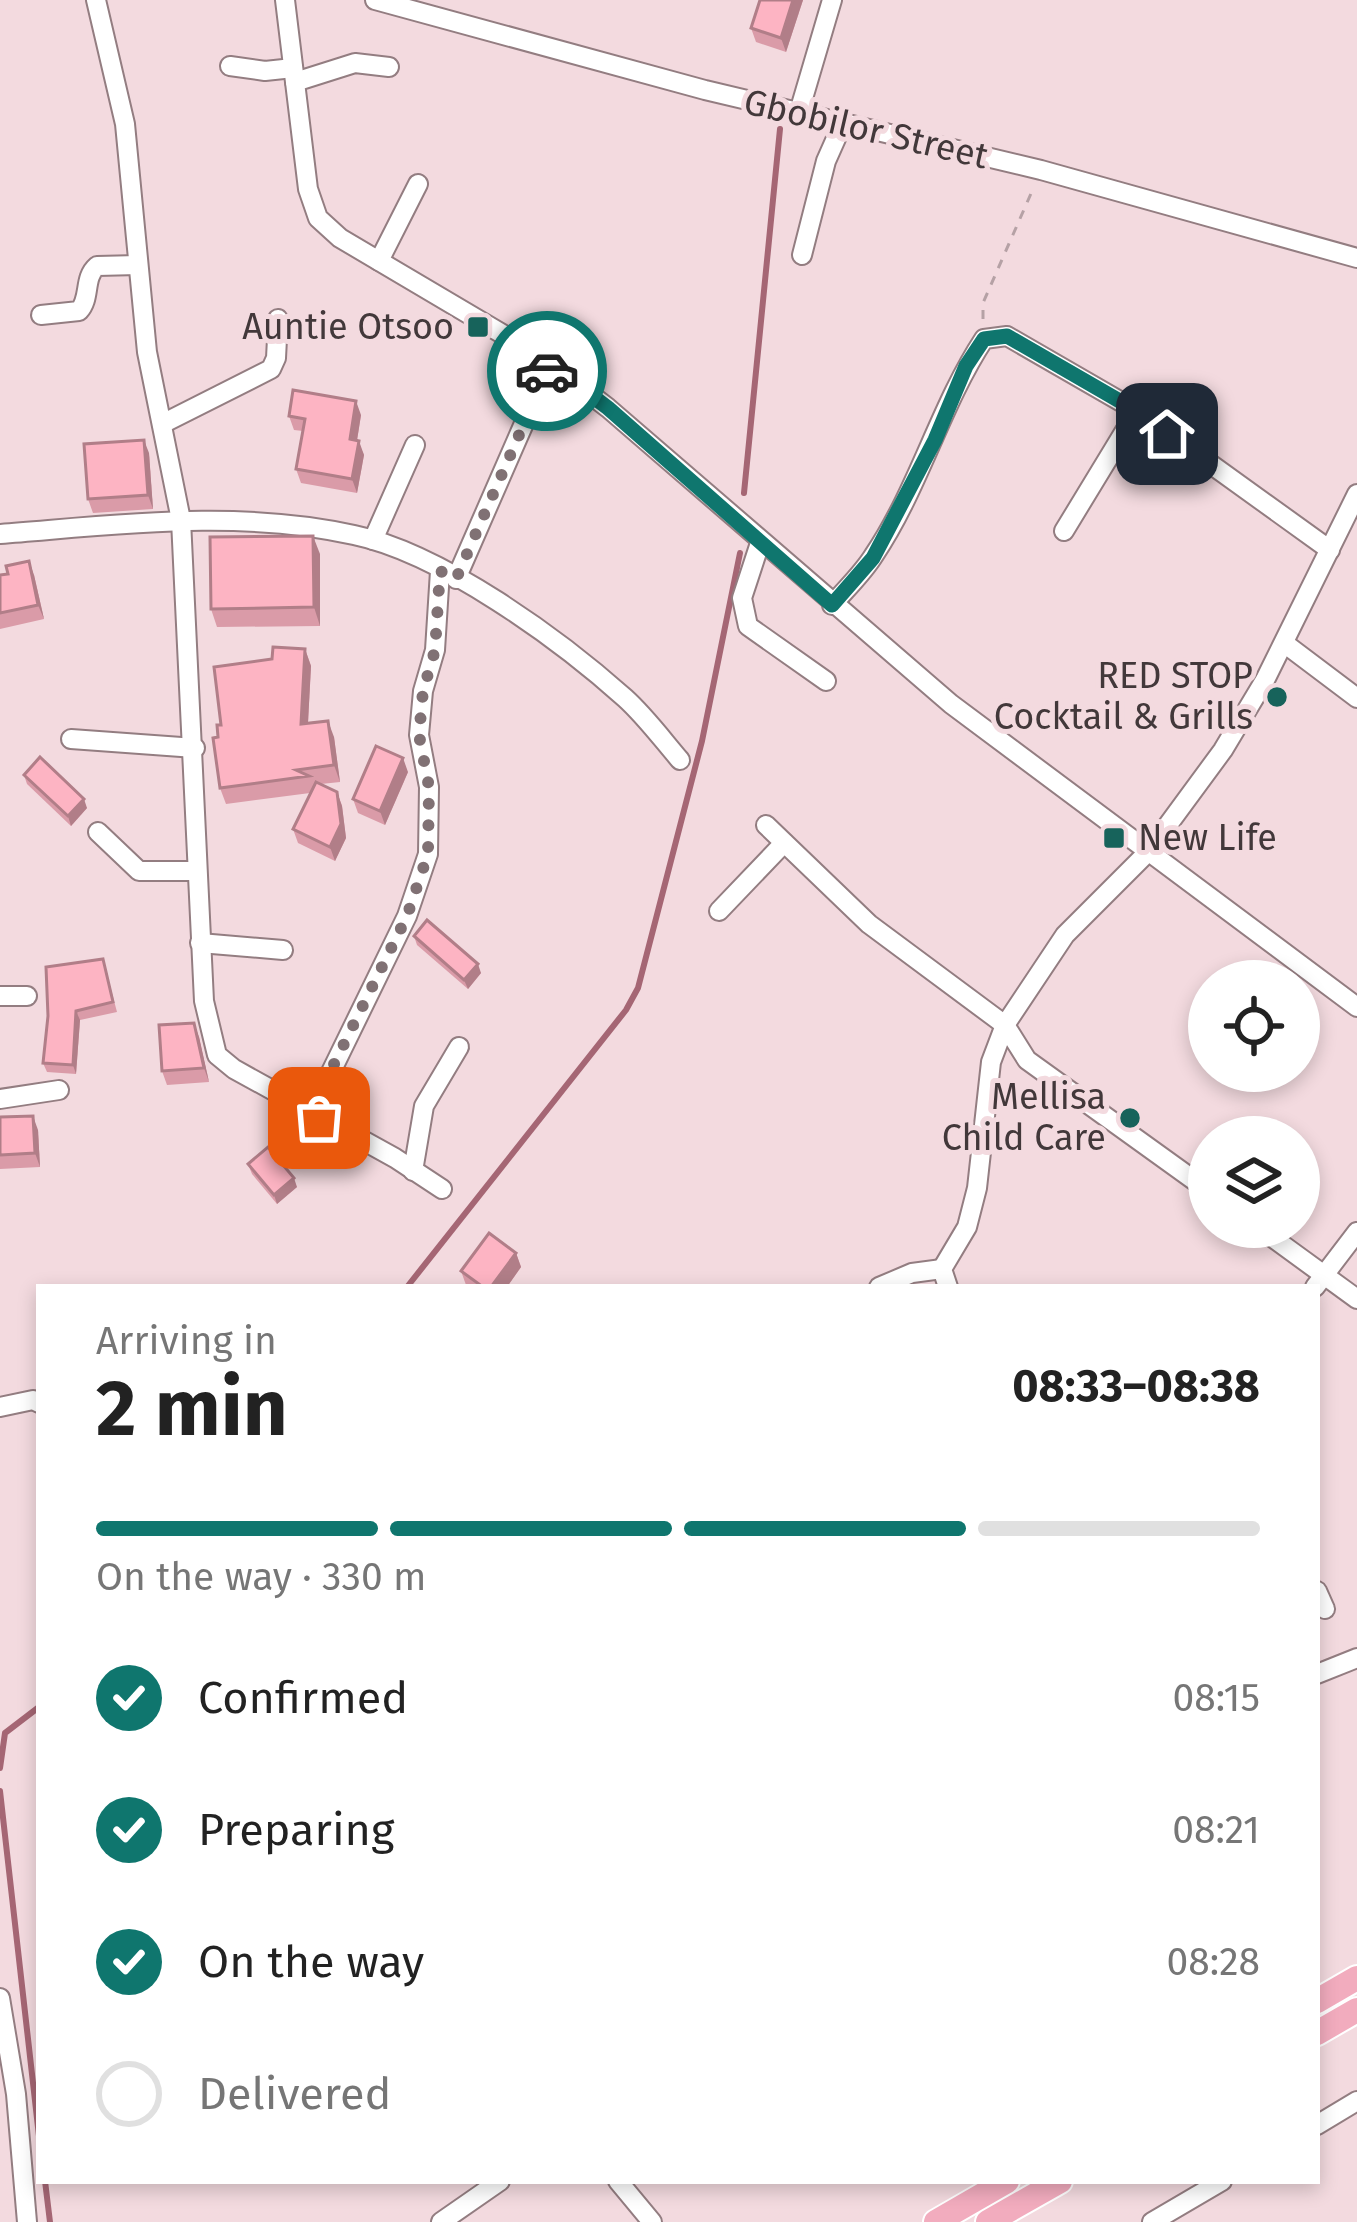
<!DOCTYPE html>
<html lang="en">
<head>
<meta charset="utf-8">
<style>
	body { margin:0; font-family:"Fira Sans",sans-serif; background:#f6f6f6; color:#222; height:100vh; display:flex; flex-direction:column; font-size:45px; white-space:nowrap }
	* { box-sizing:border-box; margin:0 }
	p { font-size:39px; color:#767676 }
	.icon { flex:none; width:66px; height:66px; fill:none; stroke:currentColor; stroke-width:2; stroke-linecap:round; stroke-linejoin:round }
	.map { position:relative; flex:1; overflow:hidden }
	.details { position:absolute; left:36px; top:1284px; width:1284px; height:900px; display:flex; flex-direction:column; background:#fff; border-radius:0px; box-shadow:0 6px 18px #0003 }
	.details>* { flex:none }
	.buttons { position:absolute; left:1188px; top:960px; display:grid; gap:24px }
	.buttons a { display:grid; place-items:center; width:132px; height:132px; border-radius:50%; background:#fff; box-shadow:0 6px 18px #0003; font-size:60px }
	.pin { position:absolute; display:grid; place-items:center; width:102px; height:102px; color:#fff; margin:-51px; border-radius:24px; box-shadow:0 6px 18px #0006 }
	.courier { position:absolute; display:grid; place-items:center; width:120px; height:120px; margin:-60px; border:9px solid #0f766e; border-radius:50%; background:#fff; color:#222; box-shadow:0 3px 15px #0007 }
	.overview em { font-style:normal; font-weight:700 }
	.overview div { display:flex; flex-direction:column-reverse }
	.overview { display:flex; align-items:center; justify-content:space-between; height:204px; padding:0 60px }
	h1 { font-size:78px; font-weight:700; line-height:90px }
	.bar { display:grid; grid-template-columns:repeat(4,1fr); gap:18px 12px; align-content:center; height:144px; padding:0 60px }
	.bar i { height:15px; border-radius:9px; background:#e0e0e0 }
	.bar .current { background:#0f766e }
	.bar p { grid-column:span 4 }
	ol { padding:0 60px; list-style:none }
	li { display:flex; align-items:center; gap:36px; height:132px }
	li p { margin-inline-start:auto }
	li .icon { padding:12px; border-radius:50%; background:#0f766e; color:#fff; stroke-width:4 }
	li:last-child { color:#767676 }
	li i { width:66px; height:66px; border:6px solid #e0e0e0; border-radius:50% }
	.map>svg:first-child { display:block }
</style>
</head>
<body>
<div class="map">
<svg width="1357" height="2222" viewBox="0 0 1357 2222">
	<rect width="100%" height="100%" fill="#f3dadf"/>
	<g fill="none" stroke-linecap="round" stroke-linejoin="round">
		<!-- stream -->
		<g stroke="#a56674" stroke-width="6">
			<polyline points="744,493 780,129"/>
			<polyline points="407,1287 626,1010 638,988 702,741 740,553"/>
			<polyline points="0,1768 5,1733 39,1707"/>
			<polyline points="0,1791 39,2136"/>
			<polyline points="45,2181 50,2222"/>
		</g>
		<defs>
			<g id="minor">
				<polyline points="96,0 125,124 147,352 181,520 204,1001 217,1055 234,1069 395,1158 442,1189"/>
				<polyline points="285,0 308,189 318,218 340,238 543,358 608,408 951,704 1357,1007"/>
				<polyline points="375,0 705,90 1041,170 1357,258"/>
				<polyline points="230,66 265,71 293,68"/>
				<polyline points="295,82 355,63 389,67"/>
				<polyline points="799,112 832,0"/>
				<polyline points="802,255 826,161 842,125"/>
				<polyline points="379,261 418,184"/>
				<path d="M41 315 79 311C91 298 83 278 97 266L138 265"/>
				<polyline points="162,424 271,369 276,358 278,319"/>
				<polyline points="1064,531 1137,411"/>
				<path d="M0 534C117 525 238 509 354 535 441 553 559 639 625 698 645 716 662 739 680 760"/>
				<polyline points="373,540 415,445"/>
				<polyline points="760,543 742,598 748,626 826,681"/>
				<polyline points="456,579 550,364"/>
				<path d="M832 605C846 589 863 573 874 555 919 488 940 406 984 339L1007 336 1137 411 1330 550"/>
				<polyline points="1284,643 1357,698"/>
				<polyline points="71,739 195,748"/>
				<polyline points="766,825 869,924 1005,1025 1027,1060 1209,1191"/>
				<polyline points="98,832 139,871 196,871"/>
				<polyline points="719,911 784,843"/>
				<polyline points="200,943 283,950"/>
				<polyline points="0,996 27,996"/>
				<polyline points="0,1099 59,1090"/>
				<polyline points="311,1113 407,916 428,854 429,787 419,735 423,691 435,650 440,571"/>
				<polyline points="413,1171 424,1106 459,1047"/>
				<polyline points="1258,1227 1357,1299"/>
				<polyline points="879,1287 912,1273 942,1269"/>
				<polyline points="948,1287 942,1269 967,1227 977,1188 991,1062 1005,1025 1065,935 1148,852 1223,750 1265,680 1357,494"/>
				<polyline points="1315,1287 1357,1232"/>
				<polyline points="0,1407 33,1400 39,1403"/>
				<polyline points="1317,1591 1325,1609"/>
				<polyline points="1317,1674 1357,1658"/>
				<polyline points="0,1998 16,2094 27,2222"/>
				<polyline points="1317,2125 1357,2101"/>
				<polyline points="618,2181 652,2222"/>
				<polyline points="441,2222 500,2181"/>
				<polyline points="1152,2222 1222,2181"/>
			</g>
			<g id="major">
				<polyline points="1317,2001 1357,1978"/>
				<polyline points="1317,2033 1357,2010"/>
				<polyline points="936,2222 1007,2181"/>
				<polyline points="988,2222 1060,2181"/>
			</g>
		</defs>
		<!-- minor casing -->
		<use href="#minor" stroke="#937d81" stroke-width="22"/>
		<!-- major casing -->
		<use href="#major" stroke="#fff" stroke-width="28"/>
		<!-- path -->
		<polyline stroke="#b5a1a5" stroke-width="3" stroke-dasharray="9 9" stroke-linecap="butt" points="983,319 983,303 1033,189"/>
		<!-- minor -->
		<use href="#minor" stroke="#fff" stroke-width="18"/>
		<!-- major -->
		<use href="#major" stroke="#f2acbe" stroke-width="24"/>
	</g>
	<!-- wall -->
	<g fill="#da9ba8">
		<polygon points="760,0 803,0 786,52 756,42 751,28"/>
		<polygon points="361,415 357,440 364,455 357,493 301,483 296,469 303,431 294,430 289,416"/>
		<polygon points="149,453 153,509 93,513 88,499"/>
		<polygon points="320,554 320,626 217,627 211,609"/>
		<polygon points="0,575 34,575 44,619 0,629"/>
		<polygon points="305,649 311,666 308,723 334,737 340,782 321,784 337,792 342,806 346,838 335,861 298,843 293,829 310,793 226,804 220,788 218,737 272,659"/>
		<polygon points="408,772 385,825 358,813 353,799"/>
		<polygon points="24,775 87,808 71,826 27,784"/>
		<polygon points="414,936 481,973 468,989 417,945"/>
		<polygon points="103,959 117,1012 80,1020 76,1074 47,1072 43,1063"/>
		<polygon points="199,1037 209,1082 167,1085 162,1071"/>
		<polygon points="0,1117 38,1130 40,1167 0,1169"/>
		<polygon points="248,1164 297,1187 277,1204 252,1174"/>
		<polygon points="516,1253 521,1267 507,1287 469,1287 466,1285 461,1271"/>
	</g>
	<!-- shaded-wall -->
	<g fill="#b17e88">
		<polygon points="793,0 803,0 786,52 781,38"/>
		<polygon points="356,401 361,415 355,453 350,439"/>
		<polygon points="144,440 149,453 153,509 148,495"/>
		<polygon points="359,441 364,455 357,493 352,479"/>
		<polygon points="313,536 320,554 320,626 314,607"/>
		<polygon points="29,561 34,575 44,619 38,605"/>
		<polygon points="305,649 311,666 307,741 301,724"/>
		<polygon points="328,721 334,737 340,782 334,765"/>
		<polygon points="403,758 408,772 385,825 380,811"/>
		<polygon points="337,792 342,806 346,838 335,861 330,847"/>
		<polygon points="84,799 87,808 71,826 68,816"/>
		<polygon points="478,964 481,973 468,989 464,980"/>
		<polygon points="76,1011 80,1020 76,1074 73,1065"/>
		<polygon points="194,1023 199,1037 209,1082 204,1068"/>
		<polygon points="33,1116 38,1130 40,1167 35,1153"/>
		<polygon points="294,1178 297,1187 277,1204 274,1195"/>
		<polygon points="516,1253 521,1267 507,1287 491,1287"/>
	</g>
	<!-- building -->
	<g fill="#fdb4c3" stroke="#b17e88" stroke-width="3">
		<polygon points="760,0 793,0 781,38 751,28"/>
		<polygon points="293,390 356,401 350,439 359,441 352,479 296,469 305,419 289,416"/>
		<polygon points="144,440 148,495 88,499 84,444"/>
		<polygon points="313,536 314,607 211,609 210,537"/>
		<polygon points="29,561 38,605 0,613 0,575 8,574 6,566"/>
		<polygon points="273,647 305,649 301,724 328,721 334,765 296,770 309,776 220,788 213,738 218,737 217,725 221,725 214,667 272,659"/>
		<polygon points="376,746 403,758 380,811 353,799"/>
		<polygon points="40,757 84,799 68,816 24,775"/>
		<polygon points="316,782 337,792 341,824 330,847 293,829"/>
		<polygon points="427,920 478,964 464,980 414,936"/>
		<polygon points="103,959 113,1002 76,1011 73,1065 43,1063 48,1016 46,967"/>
		<polygon points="194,1023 204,1068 162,1071 159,1025"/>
		<polygon points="33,1116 35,1153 0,1155 0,1117"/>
		<polygon points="268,1147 294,1178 274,1195 248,1164"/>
		<polygon points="489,1233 516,1253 491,1287 483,1287 461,1271"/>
	</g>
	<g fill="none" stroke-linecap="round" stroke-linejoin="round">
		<!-- done -->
		<polyline stroke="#807174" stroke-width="12" stroke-dasharray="0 21.6" points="319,1118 310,1113 407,916 428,854 429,787 419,735 423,691 435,650 440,571 456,579 547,371"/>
		<!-- route -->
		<polyline stroke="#0f766e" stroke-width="15" points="547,371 550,364 608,408 832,605 873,558 935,440 966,366 984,339 1007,336 1137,411 1167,434"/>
	</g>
	<!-- markers -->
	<g fill="#17635b" stroke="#f3dadf" stroke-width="4.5">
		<rect x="466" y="315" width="24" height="24" rx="6"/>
		<circle cx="1277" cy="697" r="12"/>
		<rect x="1102" y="826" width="24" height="24" rx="6"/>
		<circle cx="1130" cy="1118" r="12"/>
	</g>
	<g text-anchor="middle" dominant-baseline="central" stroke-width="10" stroke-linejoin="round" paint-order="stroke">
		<!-- street labels -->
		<g font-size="36" fill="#42383a" stroke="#f3dadf">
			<text transform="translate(866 129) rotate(13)">Gbobilor Street</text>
		</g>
		<!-- poi labels -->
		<g font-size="36" fill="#42383a" stroke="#f3dadf" text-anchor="end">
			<text x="454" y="327">Auntie Otsoo</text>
			<text x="1253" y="676">RED STOP<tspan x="1253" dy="41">Cocktail &amp; Grills</tspan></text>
			<text x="1138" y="838" text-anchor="start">New Life</text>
			<text x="1106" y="1097">Mellisa<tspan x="1106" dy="41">Child Care</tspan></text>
		</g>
	</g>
</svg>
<div class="buttons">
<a><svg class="icon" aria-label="locate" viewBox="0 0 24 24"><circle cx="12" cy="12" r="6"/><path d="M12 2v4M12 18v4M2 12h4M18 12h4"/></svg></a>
<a><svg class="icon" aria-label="layers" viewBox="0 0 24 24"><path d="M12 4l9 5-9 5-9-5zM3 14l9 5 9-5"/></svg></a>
</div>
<div class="pin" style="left:319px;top:1118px;background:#ea580c"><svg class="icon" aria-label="bag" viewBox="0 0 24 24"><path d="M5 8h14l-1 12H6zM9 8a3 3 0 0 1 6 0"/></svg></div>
<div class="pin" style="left:1167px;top:434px;background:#1f2937"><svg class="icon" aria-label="home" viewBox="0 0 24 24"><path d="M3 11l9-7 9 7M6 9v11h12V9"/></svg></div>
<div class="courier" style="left:547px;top:371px"><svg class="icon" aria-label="car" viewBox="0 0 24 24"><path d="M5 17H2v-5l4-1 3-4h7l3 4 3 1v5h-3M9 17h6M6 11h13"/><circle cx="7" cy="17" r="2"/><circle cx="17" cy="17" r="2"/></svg></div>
<section class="details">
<div class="overview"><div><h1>2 min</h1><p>Arriving in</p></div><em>08:33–08:38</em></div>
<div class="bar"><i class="current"></i><i class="current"></i><i class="current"></i><i></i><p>On the way · 330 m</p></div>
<ol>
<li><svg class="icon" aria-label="check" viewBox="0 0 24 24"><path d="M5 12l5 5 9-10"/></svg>Confirmed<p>08:15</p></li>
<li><svg class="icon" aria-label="check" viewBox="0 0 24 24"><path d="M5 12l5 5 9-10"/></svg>Preparing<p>08:21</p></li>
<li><svg class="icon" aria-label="check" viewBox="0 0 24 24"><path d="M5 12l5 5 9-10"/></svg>On the way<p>08:28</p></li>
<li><i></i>Delivered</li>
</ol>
</section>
</div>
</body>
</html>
